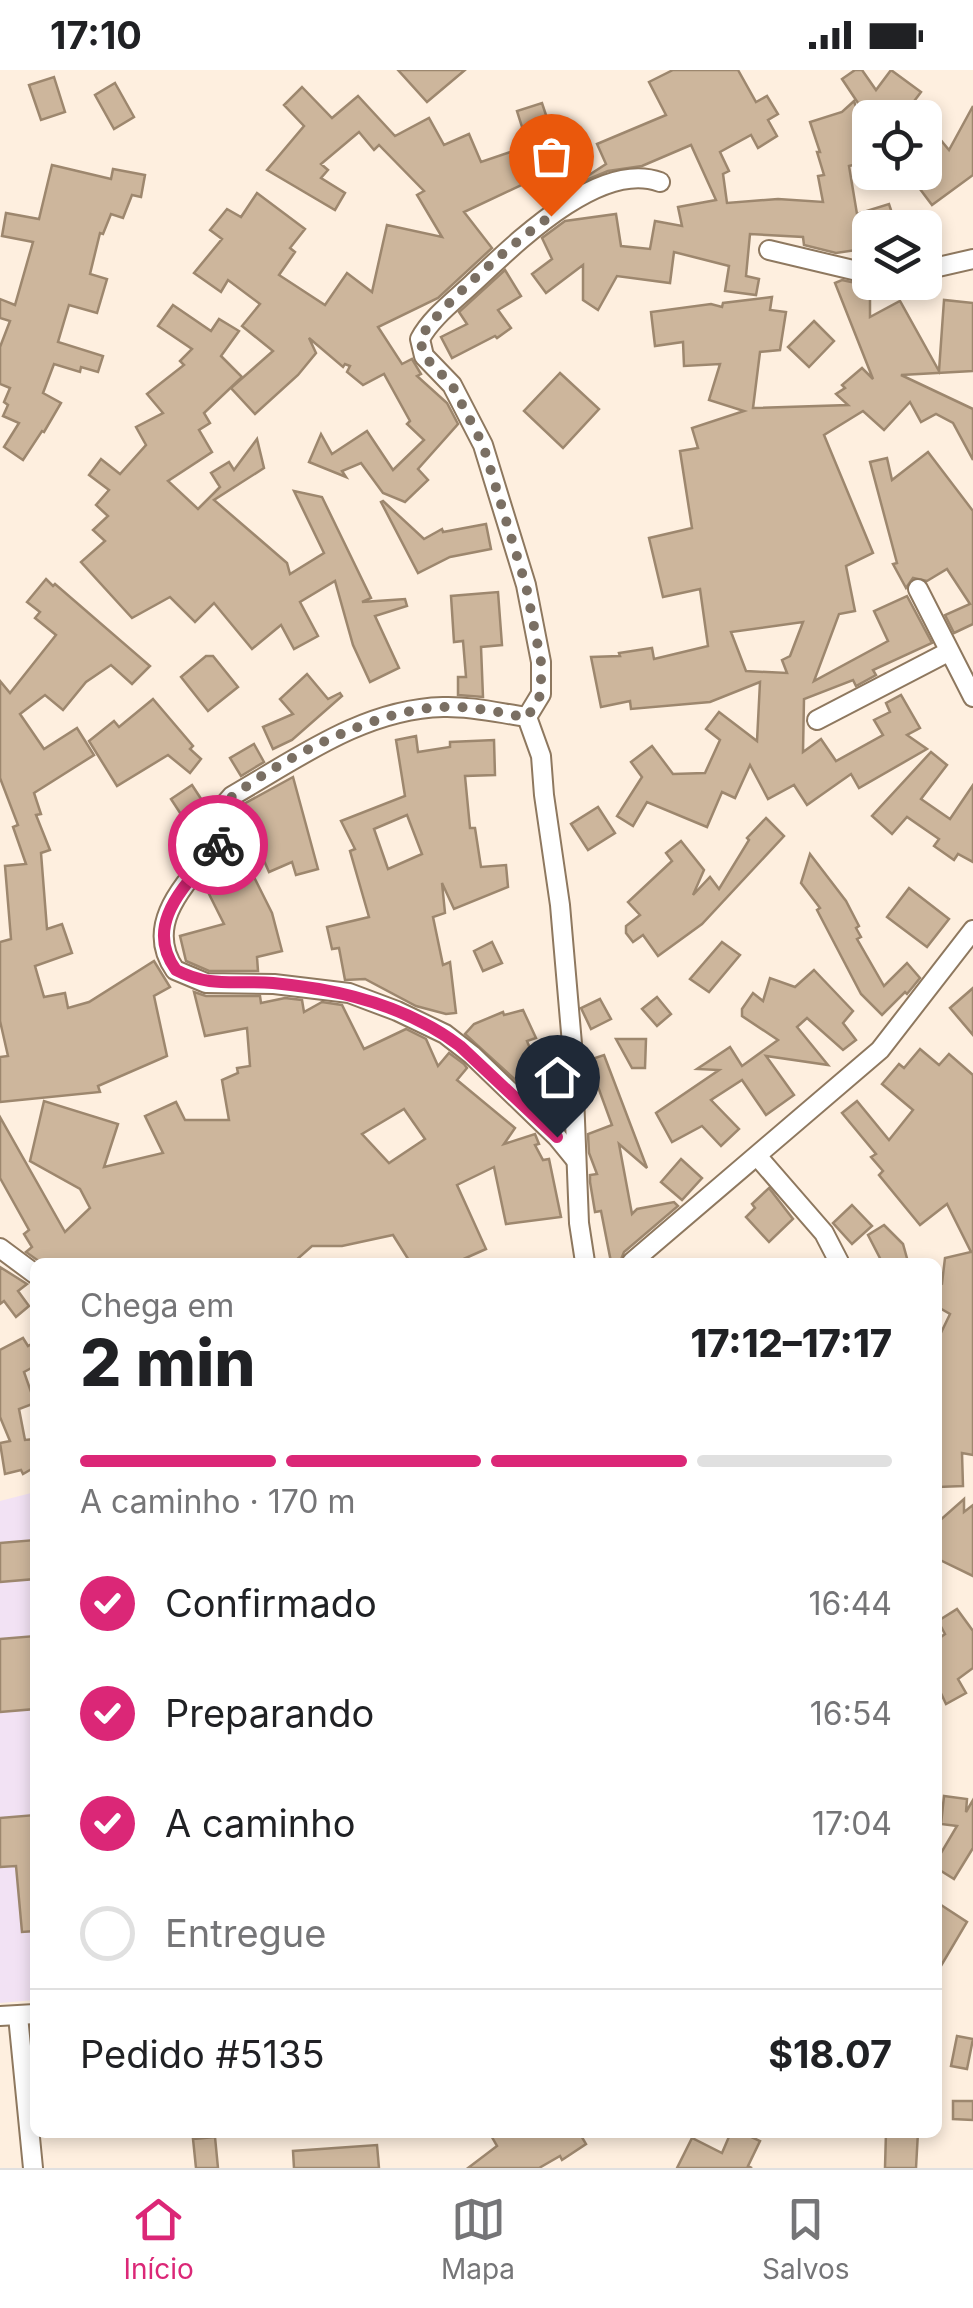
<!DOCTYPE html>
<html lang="pt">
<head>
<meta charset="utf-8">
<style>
	body { margin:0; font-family:Inter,sans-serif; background:#f6f6f6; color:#202124; height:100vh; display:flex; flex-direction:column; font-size:38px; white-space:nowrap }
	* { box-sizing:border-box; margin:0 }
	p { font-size:32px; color:#757577 }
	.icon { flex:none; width:55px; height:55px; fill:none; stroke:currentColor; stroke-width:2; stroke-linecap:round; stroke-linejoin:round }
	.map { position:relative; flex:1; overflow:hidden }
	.side { position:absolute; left:30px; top:1188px; width:912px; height:880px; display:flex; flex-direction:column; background:#fff; border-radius:15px; box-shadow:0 5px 15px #0003 }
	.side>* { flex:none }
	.buttons { position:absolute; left:852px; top:30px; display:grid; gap:20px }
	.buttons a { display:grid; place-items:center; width:90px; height:90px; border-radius:15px; background:#fff; box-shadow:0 5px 15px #0003; font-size:50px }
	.pin { position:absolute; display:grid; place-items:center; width:85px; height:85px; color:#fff; margin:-102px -42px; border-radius:50% 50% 50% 0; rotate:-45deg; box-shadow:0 0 10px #0007 }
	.pin .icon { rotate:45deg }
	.courier { position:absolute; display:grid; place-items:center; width:100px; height:100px; margin:-50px; border:8px solid #db2777; border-radius:50%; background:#fff; color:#222; box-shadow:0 2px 12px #0007 }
	.head em { font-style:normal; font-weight:800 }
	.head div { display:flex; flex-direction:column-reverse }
	.head { display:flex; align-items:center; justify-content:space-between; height:170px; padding:0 50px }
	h1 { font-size:65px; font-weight:800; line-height:75px }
	.bar { display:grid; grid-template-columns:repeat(4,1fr); gap:15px 10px; align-content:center; height:120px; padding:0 50px }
	.bar i { height:12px; border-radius:8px; background:#e0e0e0 }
	.bar .selected { background:#db2777 }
	.bar p { grid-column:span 4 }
	.line { display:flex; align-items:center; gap:25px; padding:0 50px; border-top:2px solid #e0e0e0 }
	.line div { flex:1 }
	ol { padding:0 50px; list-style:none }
	li { display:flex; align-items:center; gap:30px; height:110px }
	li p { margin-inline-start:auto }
	li .icon { padding:10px; border-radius:50%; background:#db2777; color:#fff; stroke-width:4 }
	li:last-child { color:#757577 }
	li i { width:55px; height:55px; border:5px solid #e0e0e0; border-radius:50% }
	.status { display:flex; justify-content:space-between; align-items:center; height:70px; padding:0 50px; background:#fff; direction:ltr }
	.status svg { height:28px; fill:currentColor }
	.menu { display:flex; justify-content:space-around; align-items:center; height:140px; border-top:2px solid #e0e0e0; background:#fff; font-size:28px; color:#757577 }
	.menu a { display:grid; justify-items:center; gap:5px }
	.menu .selected { color:#db2777 }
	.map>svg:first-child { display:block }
</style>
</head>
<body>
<div class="status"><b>17:10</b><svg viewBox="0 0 49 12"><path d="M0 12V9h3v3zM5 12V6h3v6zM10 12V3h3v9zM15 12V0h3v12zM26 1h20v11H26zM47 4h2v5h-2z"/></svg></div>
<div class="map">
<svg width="973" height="2098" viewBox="0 0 973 2098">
	<rect width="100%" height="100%" fill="#feefdf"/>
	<!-- education -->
	<polygon fill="#f2e2f4" points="35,1422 35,1930 0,1933 0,1431"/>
	<!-- building -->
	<g fill="#cdb69c" stroke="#9d876e" stroke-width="2.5" fill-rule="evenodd">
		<polygon points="398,0 465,0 427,32"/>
		<polygon points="673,0 738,0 756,32 767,26 778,44 768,50 777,66 758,78 751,65 720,82 729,101 723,104 727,133 778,129 823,132 818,106 824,105 817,82 820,82 810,52 842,42 854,31 870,78 870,91 849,96 857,144 889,134 897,158 870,158 870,178 836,183 804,175 803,167 750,164 746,206 759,209 756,225 725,221 729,196 674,182 670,213 617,206 598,240 583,230 583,195 546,223 532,204 552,189 542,168 565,151 616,144 621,176 650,179 655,151 682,156 678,137 716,130 691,75 642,96 608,101 572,116 606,94 597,74 666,45 649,12"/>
		<polygon points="855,0 862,0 876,20 891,0 921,22 912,34 922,48 868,48 842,9"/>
		<polygon points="54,7 65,42 41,50 29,15"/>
		<polygon points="115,13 134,47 114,59 95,25"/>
		<polygon points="302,17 332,48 358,26 395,66 429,48 444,75 469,64 481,92 528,76 517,41 542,33 550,57 558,54 565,72 561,73 568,93 464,142 492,178 438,228 378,257 402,294 412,289 421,304 417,306 447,333 458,354 418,399 428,410 405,432 383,423 361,393 342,401 346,407 309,392 321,364 332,384 367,361 393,400 424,370 407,354 410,351 384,304 363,315 347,302 350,296 345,294 343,297 309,268 316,283 298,305 255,344 231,318 273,281 242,256 260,234 228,210 221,222 194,203 222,169 210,160 227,139 241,147 257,123 305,159 290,178 295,182 279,205 325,235 347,203 372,222 387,155 442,167 417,125 424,121 379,75 374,80 359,62 321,94 328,100 321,108 345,123 335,140 267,100 304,56 284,35"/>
		<polygon points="973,36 973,105 932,135 911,107 925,102 925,51 949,80"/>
		<polygon points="52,95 111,109 113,99 145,105 141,127 132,125 123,148 111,144 103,164 100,163 90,204 107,209 97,243 69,235 58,272 103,286 98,302 81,297 80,302 54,294 43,323 61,333 44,362 42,361 23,390 4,377 19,353 3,346 8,335 4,332 10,318 0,314 0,277 10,251 0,248 0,229 15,235 33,172 2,166 6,143 39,149"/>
		<polygon points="505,200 521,226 498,240 511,258 497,268 495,266 452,288 441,267 467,254 459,242"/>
		<path d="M842 210 870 216V247L900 231 939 301 944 230 973 233V301L901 305 973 339V390L953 353 936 344 921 352 910 332 884 360 863 341 824 365 873 483 846 496 855 541 839 544 814 611 888 571 874 541 907 526 932 573 873 600 876 605 856 616 853 610 804 629 803 682 821 669 836 691 883 665 874 650 890 642 886 633 901 625 920 658 907 665 927 679 859 718 851 704 807 735 794 715 768 729 750 695 735 728 722 722 707 757 647 732 633 756 617 746 642 707 631 692 652 676 673 704 705 703 720 670 706 659 719 642 757 671 760 612 710 632 631 639 630 631 601 637 591 587 620 586 619 583 652 578 654 589 708 576 700 519 663 527 649 468 692 458 680 381 698 378 692 358 744 341 709 330 720 294 684 296 683 272 655 276 651 242 711 234 722 237 723 233 772 227 770 240 786 242 780 280 760 282 753 338 848 335 836 324 845 318 842 315 862 298 873 309 835 213ZM803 552 790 586 782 590 787 603 746 601 731 562Z"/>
		<polygon points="173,235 211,261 219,249 239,261 221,286 242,307 204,343 210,353 199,360 212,382 168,411 198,439 220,417 211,403 229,392 234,400 257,369 264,398 214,430 287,493 290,504 324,483 294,421 322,427 371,528 362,532 405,529 407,536 375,546 399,598 370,612 353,575 335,511 300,532 318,566 294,579 281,555 252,579 214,533 195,552 170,527 132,548 81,492 105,471 93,460 108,446 96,435 109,420 89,405 101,389 120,404 146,375 136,357 163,343 147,324 184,295 180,291 192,279 158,256"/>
		<polygon points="814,251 834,271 809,297 788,277"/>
		<polygon points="560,303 599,339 563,378 524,341"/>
		<polygon points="928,382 973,441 973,554 954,563 945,545 970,534 947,499 927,511 913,508 906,518 893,494 897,493 870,392 887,388 892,410"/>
		<polygon points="383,431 424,469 442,459 443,462 486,454 491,479 450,487 418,503 381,432"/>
		<polygon points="46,509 53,516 55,514 150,596 132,614 111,595 86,612 63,640 45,625 20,644 44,679 77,658 94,685 34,723 41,744 36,745 50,780 41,783 47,859 62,854 72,883 35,896 44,927 65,923 68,938 89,932 154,891 170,917 154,926 167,986 98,1016 100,1022 0,1032 0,987 8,986 0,951 0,872 11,869 5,796 26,794 13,757 18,755 0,708 0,611 10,623 56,565 35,548 40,542 27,532"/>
		<polygon points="498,522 502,575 481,577 483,627 458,625 458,607 466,607 463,571 454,572 451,526"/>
		<polygon points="206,586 213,586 238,617 208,641 181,607"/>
		<polygon points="307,604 328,629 340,623 342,626 292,670 273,679 263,657 293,644 280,629"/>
		<polygon points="153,629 193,676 190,679 201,689 190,703 168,685 117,716 89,671 114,651 119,657"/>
		<path d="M416 666 418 682 450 677V672L494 670 495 705 465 706 470 758H475L481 797 506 795 508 817 454 839 442 813 445 843 433 847 443 895 450 892 456 943 446 944 416 936 365 909 345 910 339 878 332 879 327 857 369 847 350 781 355 779 341 751 405 726 396 670ZM407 745 422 784 388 799 374 759Z"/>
		<polygon points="254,674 264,692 241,706 230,688"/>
		<polygon points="931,682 947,695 921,729 950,749 973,715 973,792 958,784 954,790 934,776 939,769 907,747 892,764 872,746"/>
		<polygon points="293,707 318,799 296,805 292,792 269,802 240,736"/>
		<polygon points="192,715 207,738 186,752 171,729"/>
		<polygon points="598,737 615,763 588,780 571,754"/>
		<polygon points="766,748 784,766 702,854 658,886 643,865 633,872 626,863 626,856 640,845 628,832 672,791 666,783 681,771 704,800 693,825 710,807 719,819 749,770 747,768"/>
		<polygon points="810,784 846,831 859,856 856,858 861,867 857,869 884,916 907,893 920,908 907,924 905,922 882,945 861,924 817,840 820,838 801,813"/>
		<polygon points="252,803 272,843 282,881 257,887 258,901 209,901 186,891 180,866 224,854 209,824"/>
		<polygon points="909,818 949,849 927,877 887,847"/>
		<polygon points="492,872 502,893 483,901 474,881"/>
		<polygon points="722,872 740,885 709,922 690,909"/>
		<polygon points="814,900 853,941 843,953 856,970 843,980 807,948 797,957 828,995 766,986 794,1025 766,1045 742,1010 711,1030 739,1059 721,1076 702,1056 672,1072 656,1043 719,1000 697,999 730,977 742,996 778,970 742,946 742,939 753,923 763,931 770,908 795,917"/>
		<polygon points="973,918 973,965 950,938"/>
		<path d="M194 922 206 926H260L261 933 285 928 302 930 304 942 322 932 342 935 364 979 406 959 426 969 438 996 449 983 464 994 467 998 457 1010 515 1058 504 1074 535 1064 539 1074 535 1075 543 1090 549 1089 561 1147 506 1154 494 1097 457 1115 486 1179 457 1192H410L393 1165 342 1176H312L294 1192H40L26 1182 32 1177 24 1164 29 1160 0 1108V1047L65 1162 90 1138 80 1119 30 1091 44 1031 118 1054 104 1097 163 1083 145 1046 176 1032 185 1050H229L222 1010 238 1003 237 998 250 996 247 958 205 966ZM404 1039 425 1069 389 1093 362 1064Z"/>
		<polygon points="657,927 671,944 657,956 642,939"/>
		<polygon points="600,929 611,949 591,959 581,938"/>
		<polygon points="523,940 536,968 527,971 534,988 519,996 527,1013 522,1016 465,964 474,954 503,942 504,945"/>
		<polygon points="616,969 646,969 645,998 632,998"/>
		<polygon points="920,979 939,995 949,984 973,1005 973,1385 962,1383 963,1416 938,1417 938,1269 950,1244 938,1237 938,1210 942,1213 945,1188 971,1182 947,1134 920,1155 879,1105 883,1101 871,1087 876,1084 842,1043 857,1031 889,1070 913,1040 882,1014 899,994 904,998"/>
		<polygon points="604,985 647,1098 619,1074 632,1144 637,1139 674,1132 678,1136 624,1182 620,1192 611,1192 601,1141 595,1142 590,1112 590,1105 597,1104 589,1083 588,1064 612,1055 597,1014 586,1014 585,995 591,995 589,990"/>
		<polygon points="681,1089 702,1108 682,1130 661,1112"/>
		<polygon points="769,1118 793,1149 769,1172 746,1147 755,1138 752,1134"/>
		<polygon points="852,1135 872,1156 852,1174 833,1153"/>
		<polygon points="884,1155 903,1174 908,1192 882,1192 868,1165"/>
		<polygon points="0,1197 27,1214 18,1221 29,1236 16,1247 4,1231 0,1234"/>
		<polygon points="23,1268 28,1276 35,1272 35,1296 24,1302 35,1333 19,1339 25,1370 35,1369 35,1397 23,1404 21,1400 5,1404 0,1373 10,1371 0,1347 0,1280"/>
		<polygon points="964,1429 964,1442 973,1435 973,1506 938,1489 938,1452"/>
		<polygon points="35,1470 35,1509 0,1512 0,1473"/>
		<polygon points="957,1539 973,1561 973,1598 958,1609 966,1623 946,1634 938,1617 938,1569 945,1564 938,1551"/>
		<polygon points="35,1566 35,1639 0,1642 0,1569"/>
		<polygon points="944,1726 967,1729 966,1742 973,1730 973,1778 954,1809 938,1799 938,1788 957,1756 941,1754"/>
		<polygon points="35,1745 35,1861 22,1862 16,1796 0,1797 0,1748"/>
		<polygon points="938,1833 967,1852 938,1901"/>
		<polygon points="957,1966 973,1969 967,1999 951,1996"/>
		<polygon points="953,2031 973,2031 973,2050 953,2049"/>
		<polygon points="489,2062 579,2062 586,2074 562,2090 560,2086 539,2098 468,2098 497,2076"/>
		<polygon points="731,2062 741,2062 760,2071 748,2096 752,2098 677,2098 692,2068 722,2083"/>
		<polygon points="886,2062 918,2062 916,2098 885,2098"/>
		<polygon points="215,2067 218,2098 196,2098 193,2069"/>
		<polygon points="377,2075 379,2098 294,2098 293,2081"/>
	</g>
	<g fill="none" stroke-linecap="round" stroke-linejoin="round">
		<defs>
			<g id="street">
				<polyline points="769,180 870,204"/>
				<polyline points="925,200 973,189"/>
				<polyline points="918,519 973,627"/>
				<path d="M527 647C499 643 471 636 443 637 364 639 298 688 232 726L225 734 228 759 222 769C194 806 140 850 175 900L206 913 274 914 349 923 397 941 445 964 472 985 557 1067 575 1089"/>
				<polyline points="817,650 948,582"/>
				<polyline points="758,1087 824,1163 839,1192"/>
				<polyline points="0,1178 35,1204"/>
				<path d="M585 1192 579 1153 572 974 560 835 544 725 541 686 527 647 541 624V592L526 515 483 375 452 315 424 286 420 269C431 248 455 230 473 213 514 175 599 89 660 112"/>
				<polyline points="632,1192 880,980 973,860"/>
				<polyline points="0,1946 35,1944"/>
				<polyline points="18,1946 33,2098"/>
			</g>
		</defs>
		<!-- street casing -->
		<use href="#street" stroke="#8e785f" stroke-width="22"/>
		<!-- street -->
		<use href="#street" stroke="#fff" stroke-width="18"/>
	</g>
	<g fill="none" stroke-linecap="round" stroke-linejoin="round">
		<!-- done -->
		<path stroke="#7a6f63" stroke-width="10" stroke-dasharray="0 18" d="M218 775 228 759 224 738 228 730C279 689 377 639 443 637 472 636 499 642 527 648L541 624V592L526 516 483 375 452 315 424 286 420 269C436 238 520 167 551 146"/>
		<!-- route -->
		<path stroke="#db2777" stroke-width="12" d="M218 775C190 812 141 852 176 900 210 918 236 910 273 913 339 919 406 935 460 976L557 1067"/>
	</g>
</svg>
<div class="buttons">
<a><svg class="icon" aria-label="locate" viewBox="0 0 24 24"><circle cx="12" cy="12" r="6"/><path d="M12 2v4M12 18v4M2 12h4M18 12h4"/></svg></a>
<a><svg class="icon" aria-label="layers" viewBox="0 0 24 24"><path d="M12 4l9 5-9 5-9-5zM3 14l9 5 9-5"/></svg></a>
</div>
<div class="pin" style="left:551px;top:146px;background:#ea580c"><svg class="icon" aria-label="bag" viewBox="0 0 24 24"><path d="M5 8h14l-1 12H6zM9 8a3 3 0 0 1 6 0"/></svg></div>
<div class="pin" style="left:557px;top:1067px;background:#1f2937"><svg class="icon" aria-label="home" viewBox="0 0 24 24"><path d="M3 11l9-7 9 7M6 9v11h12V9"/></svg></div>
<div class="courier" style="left:218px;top:775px"><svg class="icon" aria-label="bike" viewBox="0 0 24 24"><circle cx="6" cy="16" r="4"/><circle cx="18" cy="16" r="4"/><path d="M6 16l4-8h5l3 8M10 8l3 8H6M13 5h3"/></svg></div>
<section class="side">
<div class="head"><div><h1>2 min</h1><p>Chega em</p></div><em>17:12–17:17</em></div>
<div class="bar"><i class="selected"></i><i class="selected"></i><i class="selected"></i><i></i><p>A caminho · 170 m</p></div>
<ol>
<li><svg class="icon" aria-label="check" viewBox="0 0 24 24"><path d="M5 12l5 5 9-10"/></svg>Confirmado<p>16:44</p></li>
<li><svg class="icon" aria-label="check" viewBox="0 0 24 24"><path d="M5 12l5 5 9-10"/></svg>Preparando<p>16:54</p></li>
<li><svg class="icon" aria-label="check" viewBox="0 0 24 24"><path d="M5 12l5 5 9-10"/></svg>A caminho<p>17:04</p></li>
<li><i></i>Entregue</li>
</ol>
<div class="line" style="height:130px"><div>Pedido #5135</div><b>$18.07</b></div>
</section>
</div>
<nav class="menu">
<a class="selected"><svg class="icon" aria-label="home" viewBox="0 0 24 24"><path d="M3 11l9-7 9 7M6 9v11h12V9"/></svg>Início</a>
<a><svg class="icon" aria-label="map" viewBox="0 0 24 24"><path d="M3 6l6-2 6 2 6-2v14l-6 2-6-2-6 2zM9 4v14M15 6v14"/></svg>Mapa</a>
<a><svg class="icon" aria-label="saved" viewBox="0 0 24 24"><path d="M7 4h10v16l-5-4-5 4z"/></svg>Salvos</a>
</nav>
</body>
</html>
